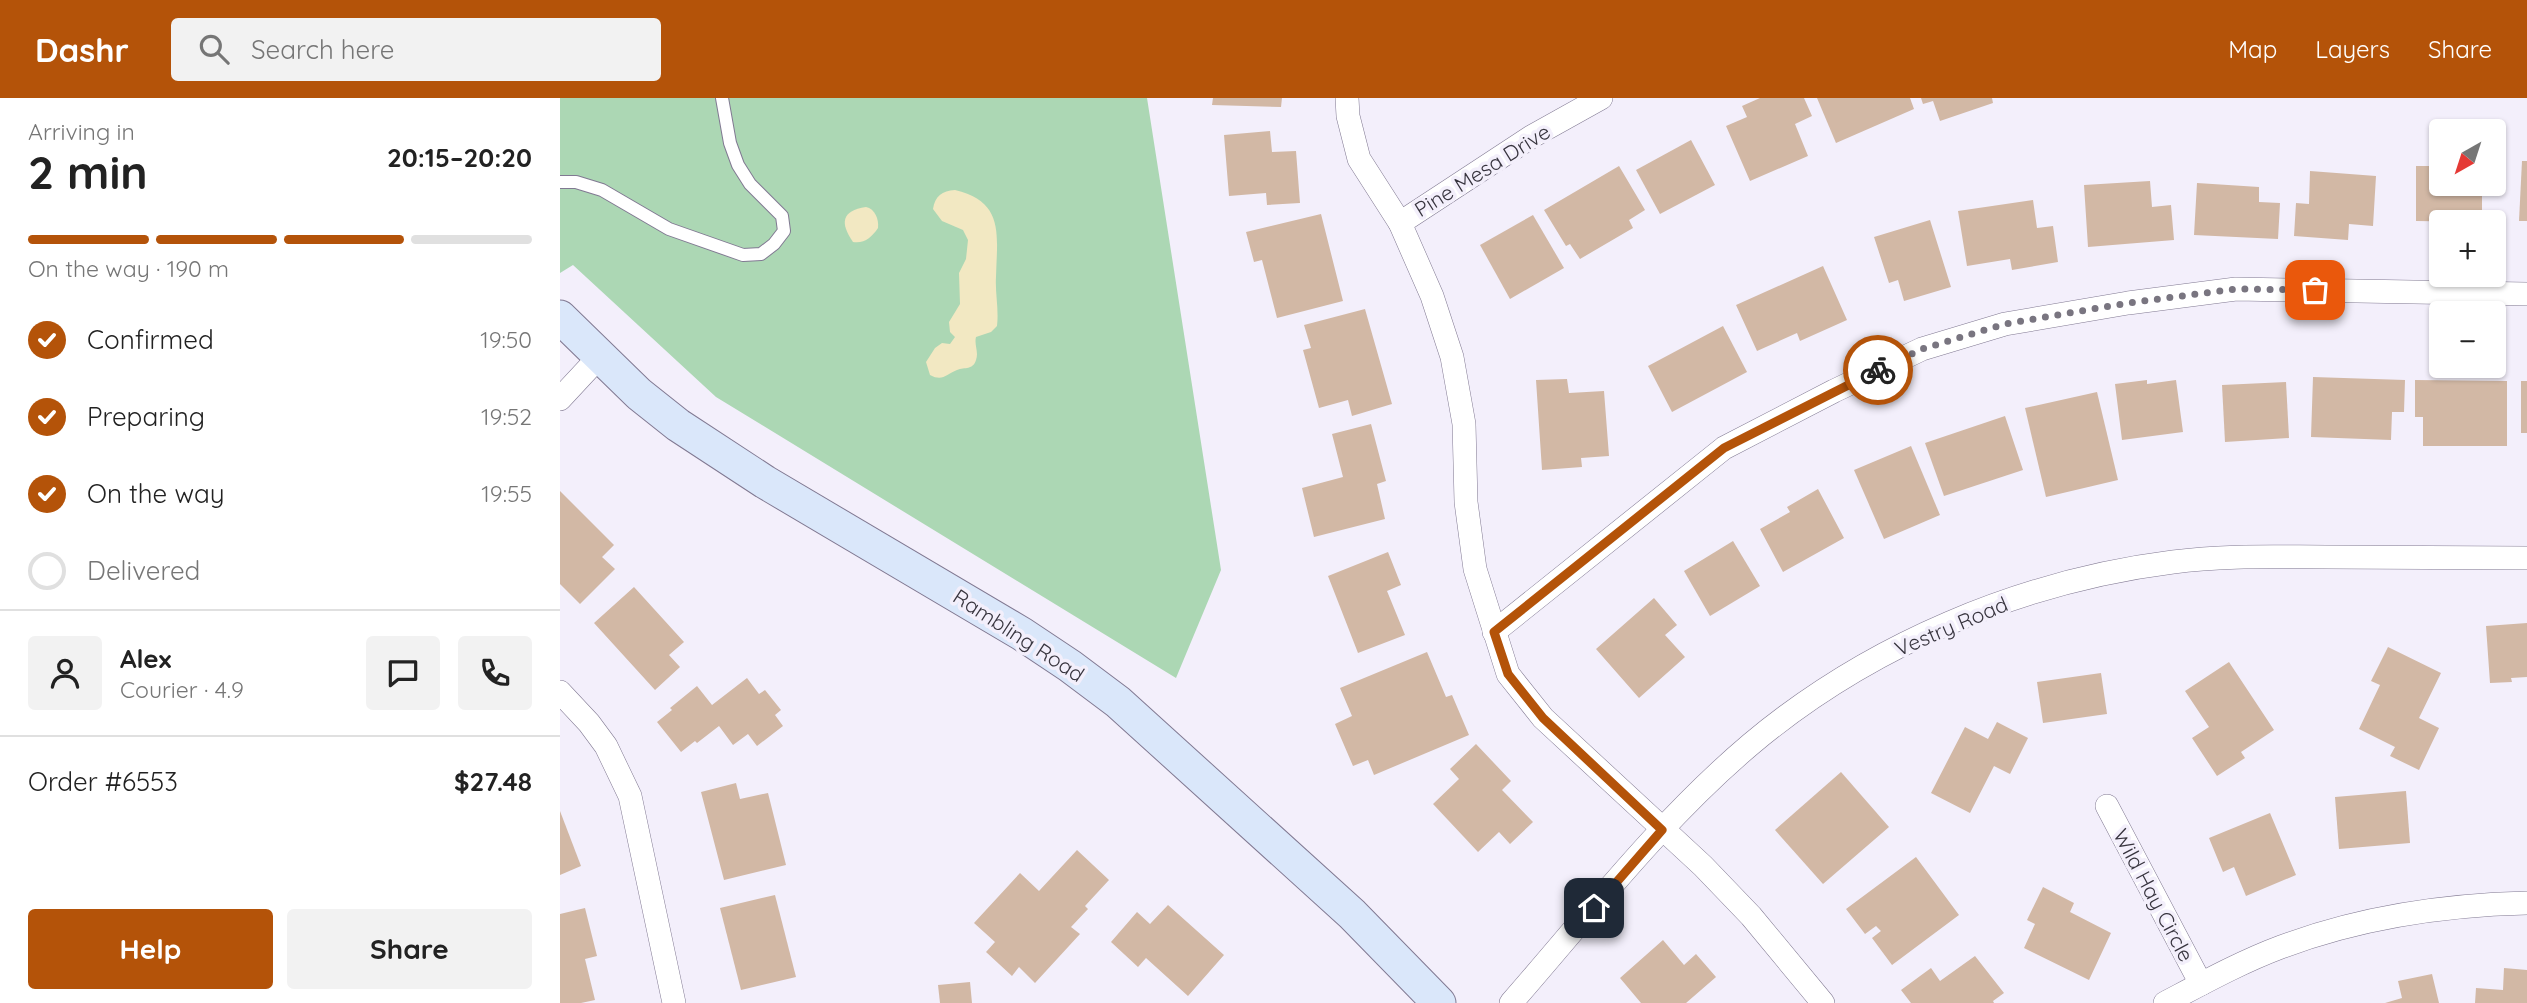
<!DOCTYPE html>
<html lang="en">
<head>
<meta charset="utf-8">
<style>
	body { margin:0; font-family:Quicksand,sans-serif; background:#f2f2f2; color:#222; height:100vh; display:flex; flex-direction:column; font-size:26px; white-space:nowrap }
	* { box-sizing:border-box; margin:0 }
	p { font-size:23px; color:#767676 }
	.icon { flex:none; width:38px; height:38px; fill:none; stroke:currentColor; stroke-width:2; stroke-linecap:round; stroke-linejoin:round }
	.map { position:relative; flex:1; overflow:hidden }
	.sheet { display:flex; flex-direction:column; background:#fff; width:560px }
	.sheet>* { flex:none }
	.needle { width:46px; rotate:219deg }
	.fabs { position:absolute; left:1869px; top:21px; display:grid; gap:14px }
	.fabs a { display:grid; place-items:center; width:77px; height:77px; border-radius:7px; background:#fff; box-shadow:0 2px 5px #0004; font-size:35px }
	.pin { position:absolute; display:grid; place-items:center; width:60px; height:60px; color:#fff; margin:-30px; border-radius:14px; box-shadow:0 4px 10px #0006 }
	.courier { position:absolute; display:grid; place-items:center; width:70px; height:70px; margin:-35px; border:5px solid #b45309; border-radius:50%; background:#fff; color:#222; box-shadow:0 2px 9px #0007 }
	.head em { font-style:normal; font-weight:700 }
	.head div { display:flex; flex-direction:column-reverse }
	.head { display:flex; align-items:center; justify-content:space-between; height:119px; padding:0 28px }
	h1 { font-size:46px; font-weight:700; line-height:52px }
	.bar { display:grid; grid-template-columns:repeat(4,1fr); gap:10px 7px; align-content:center; height:84px; padding:0 28px }
	.bar i { height:9px; border-radius:5px; background:#e0e0e0 }
	.bar .active { background:#b45309 }
	.bar p { grid-column:span 4 }
	.line { display:flex; align-items:center; gap:18px; padding:0 28px; border-top:2px solid #e0e0e0 }
	.line div { flex:1 }
	.round { display:grid; place-items:center; flex:none; width:74px; height:74px; border-radius:7px; background:#f2f2f2 }
	ol { padding:0 28px; list-style:none }
	li { display:flex; align-items:center; gap:21px; height:77px }
	li p { margin-inline-start:auto }
	li .icon { padding:7px; border-radius:50%; background:#b45309; color:#fff; stroke-width:4 }
	li:last-child { color:#767676 }
	li i { width:38px; height:38px; border:4px solid #e0e0e0; border-radius:50% }
	.button { display:flex; gap:14px; margin-top:auto; padding:14px 28px }
	.button a { flex:1; height:80px; border-radius:7px; background:#b45309; color:#fff; font-size:28px; font-weight:700; line-height:80px; text-align:center }
	.button a+a { background:#f2f2f2; color:#222 }
	header { display:flex; align-items:center; gap:42px; box-sizing:border-box; height:98px; padding:0 35px; background:#b45309; color:#fff }
	header strong { font-size:33px }
	nav { display:flex; gap:38px; margin-inline-start:auto; font-size:24px }
	.search { width:490px; height:63px; background:#f2f2f2; display:flex; align-items:center; gap:18px; box-sizing:border-box; padding:0 24px; border-radius:7px; color:#767676; font-size:26px }
	main { display:flex; flex:1; min-height:0 }
	.map>svg:first-child { display:block }
</style>
</head>
<body>
<header>
<strong>Dashr</strong>
<div class="search"><svg class="icon" aria-label="search" viewBox="0 0 24 24"><circle cx="10" cy="10" r="6"/><path d="M15 15l6 6"/></svg>Search here</div>
<nav><a>Map</a><a>Layers</a><a>Share</a></nav>
</header>
<main>
<section class="sheet">
<div class="head"><div><h1>2 min</h1><p>Arriving in</p></div><em>20:15–20:20</em></div>
<div class="bar"><i class="active"></i><i class="active"></i><i class="active"></i><i></i><p>On the way · 190 m</p></div>
<ol>
<li><svg class="icon" aria-label="check" viewBox="0 0 24 24"><path d="M5 12l5 5 9-10"/></svg>Confirmed<p>19:50</p></li>
<li><svg class="icon" aria-label="check" viewBox="0 0 24 24"><path d="M5 12l5 5 9-10"/></svg>Preparing<p>19:52</p></li>
<li><svg class="icon" aria-label="check" viewBox="0 0 24 24"><path d="M5 12l5 5 9-10"/></svg>On the way<p>19:55</p></li>
<li><i></i>Delivered</li>
</ol>
<div class="line" style="height:126px"><a class="round"><svg class="icon" aria-label="person" viewBox="0 0 24 24"><circle cx="12" cy="8" r="4"/><path d="M4 21q1-7 8-7t8 7"/></svg></a><div><b>Alex</b><p>Courier · 4.9</p></div><a class="round"><svg class="icon" aria-label="chat" viewBox="0 0 24 24"><path d="M4 5h16v11H9l-5 4z"/></svg></a><a class="round"><svg class="icon" aria-label="phone" viewBox="0 0 24 24"><path d="M5 4h4l2 5-3 2q2 4 5 5l2-3 5 2v4C11 20 4 13 5 4z"/></svg></a></div>
<div class="line" style="height:91px"><div>Order #6553</div><b>$27.48</b></div>
<div class="button"><a>Help</a><a>Share</a></div>
</section>
<div class="map">
<svg width="1967" height="905" viewBox="0 0 1967 905">
	<rect width="100%" height="100%" fill="#f3effb"/>
	<!-- green -->
	<polygon fill="#acd7b4" points="0,0 587,0 661,472 616,580 156,299 13,167 0,175"/>
	<!-- sand -->
	<g fill="#f2e8c2">
		<path d="M395 92C445 104 437 137 436 179 435 195 439 211 437 228L431 234 416 239C414 247 419 254 416 262 413 272 405 269 397 272 386 276 383 284 370 277L366 264 375 250 382 245 390 246 395 239 390 234 389 224 400 206 399 175 406 161 408 142 403 132 382 123 373 111C375 98 382 93 395 92Z"/>
		<path d="M306 109C315 111 319 121 318 130 312 139 304 146 293 144 280 125 281 113 306 109Z"/>
	</g>
	<!-- building -->
	<g fill="#d2b8a5">
		<polygon points="653,0 722,0 721,9 652,7"/>
		<polygon points="1200,0 1244,0 1252,18 1235,26 1248,58 1190,83 1166,28 1187,19 1182,8"/>
		<polygon points="1257,0 1350,0 1354,11 1276,45"/>
		<polygon points="1361,0 1432,0 1433,5 1380,23 1373,3 1363,6"/>
		<polygon points="710,33 712,54 736,53 740,105 707,107 706,95 669,98 664,37"/>
		<polygon points="1131,42 1155,87 1100,116 1076,72"/>
		<polygon points="1962,63 1967,63 1967,123 1959,123"/>
		<polygon points="1059,68 1085,112 1069,122 1073,130 1020,161 1010,146 1006,148 984,112"/>
		<polygon points="1856,68 1881,68 1881,86 1922,86 1922,124 1856,123"/>
		<polygon points="1750,73 1816,78 1813,128 1789,126 1788,142 1734,138 1736,105 1749,106"/>
		<polygon points="1590,83 1592,109 1611,107 1614,142 1528,149 1524,87"/>
		<polygon points="1637,85 1699,89 1699,104 1720,105 1718,141 1634,137"/>
		<polygon points="1473,102 1477,130 1493,128 1498,164 1452,172 1450,161 1407,168 1398,113"/>
		<polygon points="761,116 783,203 717,220 702,162 694,164 686,134"/>
		<polygon points="973,117 1004,170 950,201 920,147"/>
		<polygon points="1370,122 1391,189 1344,203 1338,182 1329,185 1314,139"/>
		<polygon points="1263,168 1287,222 1240,243 1237,235 1197,253 1176,207"/>
		<polygon points="805,211 832,306 792,318 788,302 759,310 743,252 751,250 744,227"/>
		<polygon points="1163,228 1187,274 1112,314 1088,268"/>
		<polygon points="1753,279 1845,282 1844,314 1832,314 1831,342 1751,339"/>
		<polygon points="1007,281 1009,295 1044,293 1049,358 1021,360 1022,369 982,372 976,282"/>
		<polygon points="1587,282 1587,286 1616,282 1623,334 1562,342 1555,286"/>
		<polygon points="1855,282 1947,283 1947,348 1863,348 1863,319 1855,319"/>
		<rect x="1961" y="283" width="6" height="52"/>
		<polygon points="1726,284 1729,340 1665,344 1662,287"/>
		<polygon points="1537,294 1558,382 1486,399 1465,310"/>
		<polygon points="1445,318 1463,372 1384,398 1365,345"/>
		<polygon points="811,326 826,383 817,386 825,421 754,439 742,390 783,379 772,336"/>
		<polygon points="1351,348 1380,417 1324,441 1294,372"/>
		<polygon points="1258,391 1284,440 1223,474 1200,431 1230,414 1227,409"/>
		<polygon points="0,393 54,447 42,459 55,471 20,506 0,486"/>
		<polygon points="1173,443 1200,488 1150,518 1124,473"/>
		<polygon points="828,454 841,487 827,493 845,537 798,555 768,478"/>
		<polygon points="74,489 124,544 109,557 120,569 95,592 34,525"/>
		<polygon points="1094,500 1117,527 1105,537 1125,559 1079,600 1036,551"/>
		<polygon points="1967,525 1967,579 1951,580 1952,584 1930,585 1926,528"/>
		<polygon points="1828,549 1881,575 1859,620 1879,630 1859,672 1830,658 1835,649 1799,631 1820,587 1811,583"/>
		<polygon points="867,554 886,599 892,597 909,637 814,677 808,662 793,668 775,626 792,618 780,590"/>
		<polygon points="1669,564 1714,632 1681,654 1685,660 1657,678 1632,640 1649,629 1625,593"/>
		<polygon points="1541,575 1547,616 1483,625 1477,584"/>
		<polygon points="187,580 199,596 205,592 221,612 215,617 223,628 197,648 188,636 173,647 159,628 137,645 135,643 121,654 97,624 112,612 110,610 137,588 152,607"/>
		<polygon points="1437,624 1468,640 1450,676 1434,668 1410,715 1371,695 1405,629 1428,641"/>
		<polygon points="916,646 951,683 942,692 973,724 950,746 939,734 918,754 873,706 899,681 890,671"/>
		<polygon points="1281,674 1329,729 1263,786 1215,732"/>
		<polygon points="176,685 180,701 208,695 226,767 164,782 141,694"/>
		<polygon points="1846,693 1850,745 1779,751 1775,699"/>
		<polygon points="0,713 21,768 0,777"/>
		<polygon points="1710,715 1736,777 1686,798 1674,769 1663,774 1649,740"/>
		<polygon points="517,752 549,782 525,808 528,811 511,829 520,836 475,885 459,869 452,878 426,854 435,844 414,825 460,775 479,793"/>
		<polygon points="1356,759 1399,817 1332,867 1312,840 1321,833 1316,828 1305,836 1286,811"/>
		<polygon points="1483,789 1514,805 1510,814 1551,835 1529,882 1464,850 1475,826 1467,822"/>
		<polygon points="215,797 236,879 181,892 160,810"/>
		<polygon points="608,807 664,857 628,898 586,860 578,869 551,844 577,814 590,826"/>
		<polygon points="25,810 37,858 25,861 35,902 21,905 0,905 0,816"/>
		<polygon points="1103,842 1124,867 1136,856 1156,879 1126,905 1081,905 1060,880"/>
		<polygon points="1415,858 1444,895 1433,903 1434,905 1351,905 1341,892 1371,870 1380,883"/>
		<polygon points="1944,870 1967,872 1967,905 1915,905 1916,890 1943,892"/>
		<polygon points="1872,876 1879,905 1825,905 1842,900 1838,883"/>
		<polygon points="410,884 412,905 380,905 378,887"/>
	</g>
	<g fill="none" stroke-linecap="round" stroke-linejoin="round">
		<defs>
			<polyline id="lane" points="0,84 16,84 42,92 109,131 183,157 201,156 214,146 224,133 222,118 190,86 178,67 170,45 162,0"/>
			<g id="street">
				<polyline points="787,0 788,18 799,61 840,125 872,198 892,259 904,326 906,404 915,471 948,576 983,620 1143,768 1191,818 1263,905"/>
				<polyline points="840,125 971,39 1041,0"/>
				<polyline points="0,301 39,259"/>
				<polyline points="934,534 1164,350 1274,293 1362,251 1445,226 1568,205 1676,191 1967,196"/>
				<polyline points="0,594 29,625 46,648 70,698 114,905"/>
				<polyline points="1547,708 1641,886"/>
				<path d="M951 905C1028 817 1101 722 1191 646 1309 547 1461 483 1613 464 1664 457 1716 459 1767 459 1833 459 1900 460 1967 460"/>
				<path d="M1605 905C1643 885 1681 864 1721 849 1801 819 1882 807 1967 805"/>
			</g>
			<polyline id="secondary" points="0,219 79,296 118,327 205,384 462,536 510,568 558,604 792,816 879,905"/>
		</defs>
		<!-- lane casing -->
		<use href="#lane" stroke="#817992" stroke-width="14"/>
		<!-- street casing -->
		<use href="#street" stroke="#817992" stroke-width="24"/>
		<!-- secondary casing -->
		<use href="#secondary" stroke="#817992" stroke-width="35"/>
		<!-- lane -->
		<use href="#lane" stroke="#fff" stroke-width="12"/>
		<!-- street -->
		<use href="#street" stroke="#fff" stroke-width="23"/>
		<!-- secondary -->
		<use href="#secondary" stroke="#dae7fa" stroke-width="33"/>
	</g>
	<g fill="none" stroke-linecap="round" stroke-linejoin="round">
		<!-- done -->
		<polyline stroke="#797580" stroke-width="7" stroke-dasharray="0 12.6" points="1318,272 1362,251 1445,226 1568,205 1676,191 1755,192"/>
		<!-- route -->
		<polyline stroke="#b45309" stroke-width="9" points="1034,810 1102,732 983,620 948,576 934,534 1164,350 1318,272"/>
	</g>
	<g text-anchor="middle" dominant-baseline="central" stroke-width="7" stroke-linejoin="round" paint-order="stroke">
		<!-- street labels -->
		<g font-size="21" fill="#37343e" stroke="#f3effb">
			<text transform="translate(922 72) rotate(-32)">Pine Mesa Drive</text>
			<text transform="translate(1391 528) rotate(-23)">Vestry Road</text>
			<text transform="translate(459 537) rotate(33)">Rambling Road</text>
			<text transform="translate(1594 797) rotate(62)">Wild Hay Circle</text>
		</g>
	</g>
</svg>
<div class="fabs">
<a><svg class="needle" viewBox="-14 -14 28 28"><path d="M0-13l5 13h-10z" fill="#e53935"/><path d="M0 13l5-13h-10z" fill="#767676"/></svg></a>
<a>+</a>
<a>−</a>
</div>
<div class="pin" style="left:1755px;top:192px;background:#ea580c"><svg class="icon" aria-label="bag" viewBox="0 0 24 24"><path d="M5 8h14l-1 12H6zM9 8a3 3 0 0 1 6 0"/></svg></div>
<div class="pin" style="left:1034px;top:810px;background:#1f2937"><svg class="icon" aria-label="home" viewBox="0 0 24 24"><path d="M3 11l9-7 9 7M6 9v11h12V9"/></svg></div>
<div class="courier" style="left:1318px;top:272px"><svg class="icon" aria-label="bike" viewBox="0 0 24 24"><circle cx="6" cy="16" r="4"/><circle cx="18" cy="16" r="4"/><path d="M6 16l4-8h5l3 8M10 8l3 8H6M13 5h3"/></svg></div>
</div>
</main>
</body>
</html>
